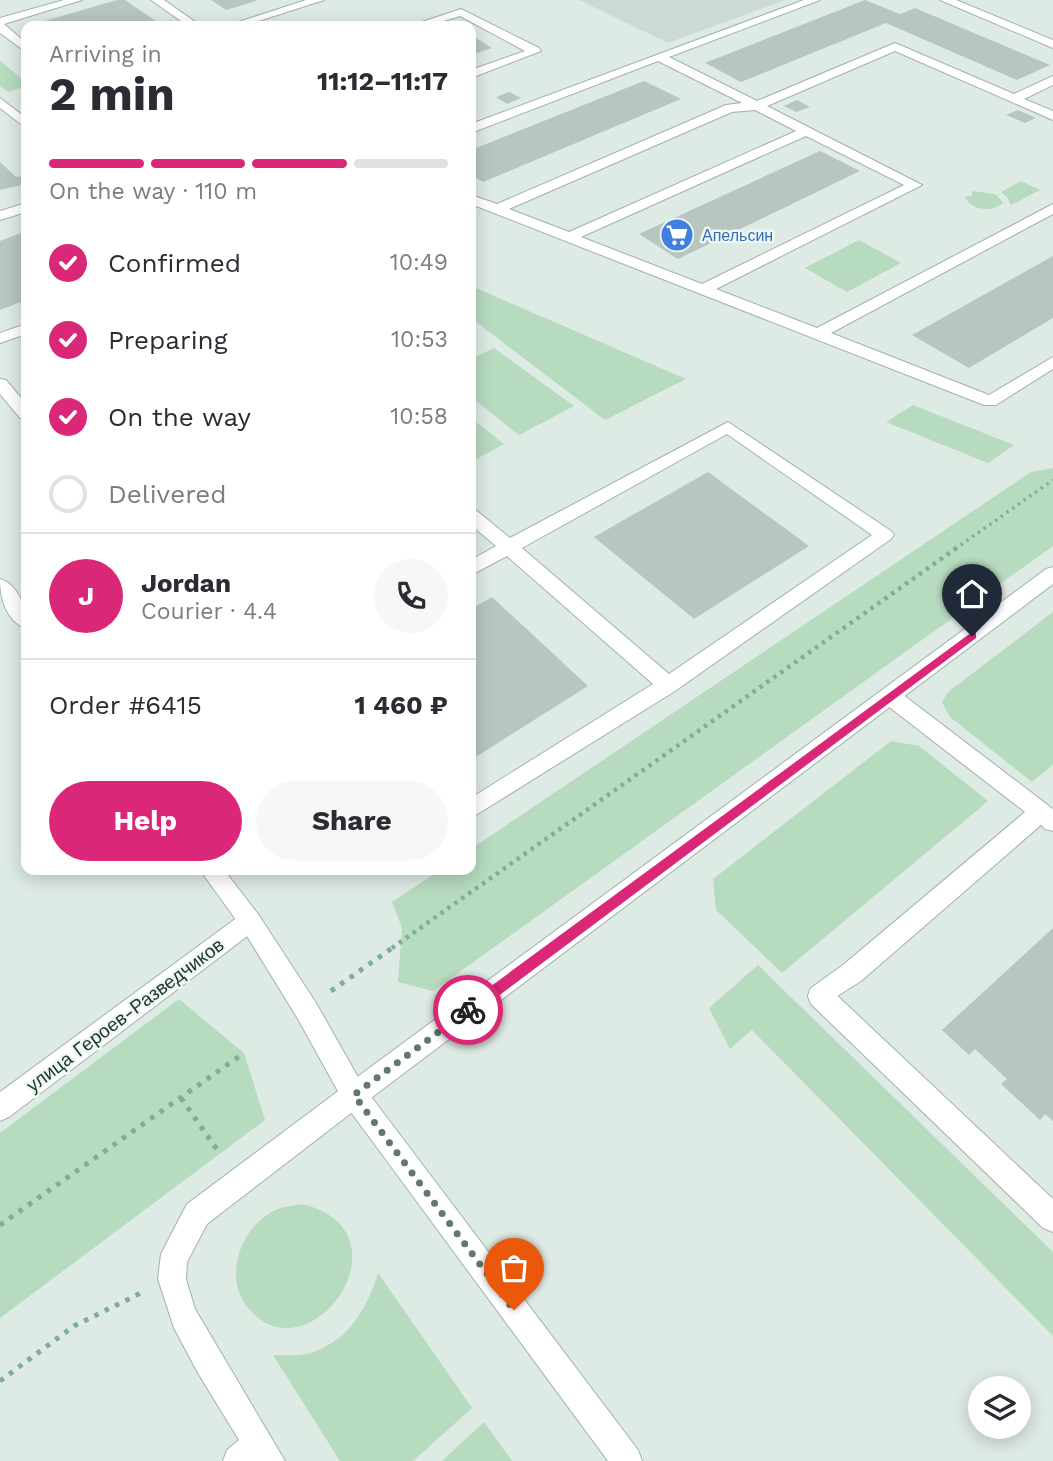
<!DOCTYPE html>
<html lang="en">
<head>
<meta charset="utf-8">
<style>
	body { margin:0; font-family:"Work Sans",sans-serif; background:#f7f7f7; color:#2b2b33; height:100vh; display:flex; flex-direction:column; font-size:26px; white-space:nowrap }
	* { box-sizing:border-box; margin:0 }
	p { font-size:23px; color:#7c7c81 }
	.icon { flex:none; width:38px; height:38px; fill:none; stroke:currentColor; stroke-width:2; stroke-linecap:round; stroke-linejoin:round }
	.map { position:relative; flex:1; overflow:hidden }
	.details { position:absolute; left:21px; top:21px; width:455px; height:854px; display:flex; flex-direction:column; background:#fff; border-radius:14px; box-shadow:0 4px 18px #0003 }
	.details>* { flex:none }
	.controls { position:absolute; left:968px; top:1376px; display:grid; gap:14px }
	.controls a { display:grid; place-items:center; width:63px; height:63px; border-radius:50%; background:#fff; box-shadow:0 4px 18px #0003; font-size:35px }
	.pin { position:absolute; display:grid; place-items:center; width:60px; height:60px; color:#fff; margin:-72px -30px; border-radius:50% 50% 50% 0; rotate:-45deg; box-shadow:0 0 7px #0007 }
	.pin .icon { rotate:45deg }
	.courier { position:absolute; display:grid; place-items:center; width:70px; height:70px; margin:-35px; border:5px solid #db2777; border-radius:50%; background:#fff; color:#222; box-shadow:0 2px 9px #0007 }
	.head em { font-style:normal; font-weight:700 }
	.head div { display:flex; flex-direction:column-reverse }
	.head { display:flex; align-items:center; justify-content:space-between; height:119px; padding:0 28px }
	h1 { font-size:46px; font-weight:700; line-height:52px }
	.bar { display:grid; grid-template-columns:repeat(4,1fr); gap:10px 7px; align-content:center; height:84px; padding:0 28px }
	.bar i { height:9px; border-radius:5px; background:#e1e1e2 }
	.bar .on { background:#db2777 }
	.bar p { grid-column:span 4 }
	.line { display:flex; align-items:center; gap:18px; padding:0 28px; border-top:2px solid #e1e1e2 }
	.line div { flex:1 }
	.round { display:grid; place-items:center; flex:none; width:74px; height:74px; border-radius:37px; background:#f7f7f7 }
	ol { padding:0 28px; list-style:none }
	li { display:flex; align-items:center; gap:21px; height:77px }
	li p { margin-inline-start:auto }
	li .icon { padding:7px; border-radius:50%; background:#db2777; color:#fff; stroke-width:4 }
	li:last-child { color:#7c7c81 }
	li i { width:38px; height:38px; border:4px solid #e1e1e2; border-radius:50% }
	.cta { display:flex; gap:14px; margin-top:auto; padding:14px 28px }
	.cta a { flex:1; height:80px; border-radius:42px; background:#db2777; color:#fff; font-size:28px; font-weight:700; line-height:80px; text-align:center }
	.cta a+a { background:#f7f7f7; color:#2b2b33 }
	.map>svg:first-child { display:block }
</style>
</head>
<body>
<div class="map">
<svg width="1053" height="1461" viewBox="0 0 1053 1461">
	<rect width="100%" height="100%" fill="#deeae4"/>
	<!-- built -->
	<polygon fill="#cddad3" points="579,0 785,0 668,43"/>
	<!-- green -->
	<g fill="#b7dbbf">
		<polygon points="0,61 26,82 26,86 8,92 0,86"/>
		<polygon points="1021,181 1040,190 1011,205 1008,198 1001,192"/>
		<path d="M972 191 995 194 1003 202 1001 205C989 212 971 210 965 197L972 196Z"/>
		<polygon points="859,240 901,263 847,292 805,268"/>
		<polygon points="471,286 686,379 605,420 471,318"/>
		<polygon points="494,348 574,406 519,435 471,397 471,359"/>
		<polygon points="913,405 1014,445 988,463 886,422"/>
		<polygon points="471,418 504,444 471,462"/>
		<polygon points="1053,468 1053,546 433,991 398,982 402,928 392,902 440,870 471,870 471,849 1031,472"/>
		<polygon points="1053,612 1053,765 1032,782 950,717 942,702 948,692"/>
		<polygon points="891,741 919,746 988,801 782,973 716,910 713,879"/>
		<polygon points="758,965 1053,1252 1053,1336 752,1030 730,1049 709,1008"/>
		<polygon points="179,999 244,1053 265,1120 0,1318 0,1133"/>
		<path d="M302 1204C415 1231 311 1380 249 1309 224 1281 238 1234 267 1215 278 1207 290 1206 302 1204Z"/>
		<path d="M378 1273 472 1408 413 1461H340L273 1355C284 1355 297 1356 307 1354 347 1343 367 1310 378 1273Z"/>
		<polygon points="484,1422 512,1461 442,1461"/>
	</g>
	<!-- building -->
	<g fill="#b7c7c0">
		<polygon points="117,0 125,0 163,26 37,26 34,24"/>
		<polygon points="211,0 256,0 256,1 226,10"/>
		<polygon points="865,0 900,14 915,8 1050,65 1017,80 886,23 741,82 705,63"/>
		<polygon points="471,35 492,48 471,55"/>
		<polygon points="644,81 681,99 483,182 471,175 471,150"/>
		<polygon points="509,92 521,98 507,104 496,97"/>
		<polygon points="797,100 810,107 796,112 784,106"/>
		<polygon points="1018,110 1036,118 1025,123 1006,115"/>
		<polygon points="820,151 860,171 678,259 639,234"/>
		<polygon points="0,162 16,177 22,176 26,184 0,190"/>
		<polygon points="26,231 26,300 0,310 0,241"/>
		<polygon points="1053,256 1053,318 969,368 912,335"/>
		<polygon points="708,472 809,546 694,619 594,537"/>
		<polygon points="492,597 588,686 471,760 471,609"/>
		<polygon points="1053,928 1053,1121 1045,1114 1040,1120 1001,1084 1007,1079 975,1049 969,1055 942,1030"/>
	</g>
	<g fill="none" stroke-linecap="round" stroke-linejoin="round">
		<defs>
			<g id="lane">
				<polygon points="64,0 82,0 4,24 26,43 26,52 0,33 0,18"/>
				<polygon points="151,0 164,0 201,26 188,26"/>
				<polygon points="306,0 324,0 243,26 226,26"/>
				<path d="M804 0H820L669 57 757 101 895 43 1014 94 1053 76V85L1024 99 1053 111V120L895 51 767 106 922 185 716 289 817 328 1053 204V214L831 333 989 395 1053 357V369L996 405H984L471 204V195L497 204 726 105 742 103 658 61 476 131 471 132V124ZM755 110 796 131 569 232 509 209 732 112ZM806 136 904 185 702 284 581 237Z"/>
				<polygon points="940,0 956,0 1053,40 1053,48"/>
				<polygon points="461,9 539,48 541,51 471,78 471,70 525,51 460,16 427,26 410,26"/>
				<polygon points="0,98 26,118 26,128 0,108"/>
				<polygon points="26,203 26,212 0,220 0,211"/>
				<polygon points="26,324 26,334 0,343 0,333"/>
				<polygon points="0,379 6,380 26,404 26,419 20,418 0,394"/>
				<path d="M728 422 891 531 894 535 891 539 675 691 471 818V798L653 684 507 556 471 575V560L496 546 471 525V509L477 511 510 538ZM727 434 872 535 669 674 522 548Z"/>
				<polygon points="891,689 898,691 1049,806 1052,812 1049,818 861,981 820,1007 811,1004 808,996 811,988 843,965 1025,812 884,703 881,697 884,691"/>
				<polygon points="354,1082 363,1086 367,1095 363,1104 207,1224 187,1262 186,1279 195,1309 285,1461 223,1461 227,1450 239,1440 198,1373 174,1328 158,1279 161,1254 187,1204 345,1086"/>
			</g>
			<g id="street">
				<polygon points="1053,567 1053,584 363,1104 354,1108 345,1104 341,1095 345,1086 1046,569"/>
				<polygon points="1041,803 1053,809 1053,831 1045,829 1030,812 1033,806"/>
				<polygon points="250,911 258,914 262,921 258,928 9,1117 0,1121 0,1092 242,914"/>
				<polygon points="820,985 829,988 1053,1199 1053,1232 1043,1228 811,1004 808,996 811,988"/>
			</g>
			<g id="secondary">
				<path d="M0 579C20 585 26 610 26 628 6 622 0 597 0 579Z"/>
				<polygon points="200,870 224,870 258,914 316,1003 363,1086 638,1450 642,1461 608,1461 345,1104 298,1019 242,928"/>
			</g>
		</defs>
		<!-- lane casing -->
		<use href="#lane" stroke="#a1b1ab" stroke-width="2"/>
		<!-- street casing -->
		<use href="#street" stroke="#a1b1ab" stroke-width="2"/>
		<!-- secondary casing -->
		<use href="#secondary" stroke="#9eb5ac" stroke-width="2"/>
		<!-- path-far2 -->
		<polyline stroke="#7fad9d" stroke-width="3.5" stroke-dasharray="2.5 4.5" stroke-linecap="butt" points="955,549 1053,480"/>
		<!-- path-far1 -->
		<polyline stroke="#7fad9d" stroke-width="4.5" stroke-dasharray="3.5 5" stroke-linecap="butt" points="392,948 958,547"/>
		<!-- path -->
		<g stroke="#7fad9d" stroke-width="5" stroke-dasharray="4.5 7" stroke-linecap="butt">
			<polyline points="331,991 395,946"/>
			<polyline points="181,1098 220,1154"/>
			<polyline points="0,1225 244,1053"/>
			<polyline points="0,1381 74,1326 141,1293"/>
		</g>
		<!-- lane -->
		<use href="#lane" fill="#fff" fill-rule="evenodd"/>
		<!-- street -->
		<use href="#street" fill="#fff" fill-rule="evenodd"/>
		<!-- secondary -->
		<use href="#secondary" fill="#fff" fill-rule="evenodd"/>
	</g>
	<!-- route -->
	<polygon fill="#db2777" points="972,632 976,633 976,638 473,1015 464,1015 464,1006"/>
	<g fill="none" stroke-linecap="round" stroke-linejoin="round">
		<!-- done -->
		<polyline stroke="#627770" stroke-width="7" stroke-dasharray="0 12.6" points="468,1010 354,1095 514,1310"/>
	</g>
	<!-- icons -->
	<defs>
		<symbol id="supermarket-disc" viewBox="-11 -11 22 22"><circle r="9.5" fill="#3f7fe0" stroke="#eff7f2"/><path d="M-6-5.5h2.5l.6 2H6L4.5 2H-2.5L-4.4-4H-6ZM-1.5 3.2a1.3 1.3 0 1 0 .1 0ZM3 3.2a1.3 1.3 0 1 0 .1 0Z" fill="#fff"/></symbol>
	</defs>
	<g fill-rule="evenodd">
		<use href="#supermarket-disc" x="658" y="216" width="38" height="38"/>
	</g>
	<g text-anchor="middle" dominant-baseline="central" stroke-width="5" stroke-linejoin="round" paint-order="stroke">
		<!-- far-shop labels -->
		<g font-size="16" fill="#366cbe" stroke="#eff7f2" text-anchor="start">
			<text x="702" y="235">Апельсин</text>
		</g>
		<!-- street labels -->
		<g font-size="19" fill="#203931" stroke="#eff7f2">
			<text transform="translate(125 1015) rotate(-37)">улица Героев-Разведчиков</text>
		</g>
	</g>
</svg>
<div class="controls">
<a><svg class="icon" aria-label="layers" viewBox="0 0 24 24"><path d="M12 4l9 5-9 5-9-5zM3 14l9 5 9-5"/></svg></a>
</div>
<div class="pin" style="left:514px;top:1310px;background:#ea580c"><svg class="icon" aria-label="bag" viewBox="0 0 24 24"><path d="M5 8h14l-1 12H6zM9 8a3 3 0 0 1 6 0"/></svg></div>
<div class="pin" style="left:972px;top:636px;background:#1f2937"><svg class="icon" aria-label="home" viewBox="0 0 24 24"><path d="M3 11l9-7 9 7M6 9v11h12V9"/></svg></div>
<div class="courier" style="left:468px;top:1010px"><svg class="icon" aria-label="bike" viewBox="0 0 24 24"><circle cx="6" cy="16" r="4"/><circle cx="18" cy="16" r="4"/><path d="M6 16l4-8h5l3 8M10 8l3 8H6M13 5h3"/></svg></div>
<section class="details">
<div class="head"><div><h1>2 min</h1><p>Arriving in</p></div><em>11:12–11:17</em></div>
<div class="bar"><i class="on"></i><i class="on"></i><i class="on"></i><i></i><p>On the way · 110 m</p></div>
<ol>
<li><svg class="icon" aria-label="check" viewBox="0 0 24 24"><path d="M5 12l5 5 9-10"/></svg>Confirmed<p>10:49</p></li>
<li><svg class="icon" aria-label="check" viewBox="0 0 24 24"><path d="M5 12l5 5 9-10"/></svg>Preparing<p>10:53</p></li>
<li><svg class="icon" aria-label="check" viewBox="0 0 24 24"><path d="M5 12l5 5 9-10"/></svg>On the way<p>10:58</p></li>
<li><i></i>Delivered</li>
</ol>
<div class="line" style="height:126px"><b class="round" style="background:#db2777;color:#fff">J</b><div><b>Jordan</b><p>Courier · 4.4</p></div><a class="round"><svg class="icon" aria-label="phone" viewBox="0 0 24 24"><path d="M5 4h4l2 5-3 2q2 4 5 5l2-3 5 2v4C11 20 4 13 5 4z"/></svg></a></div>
<div class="line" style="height:91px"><div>Order #6415</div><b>1 460 ₽</b></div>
<div class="cta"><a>Help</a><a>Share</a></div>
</section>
</div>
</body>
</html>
